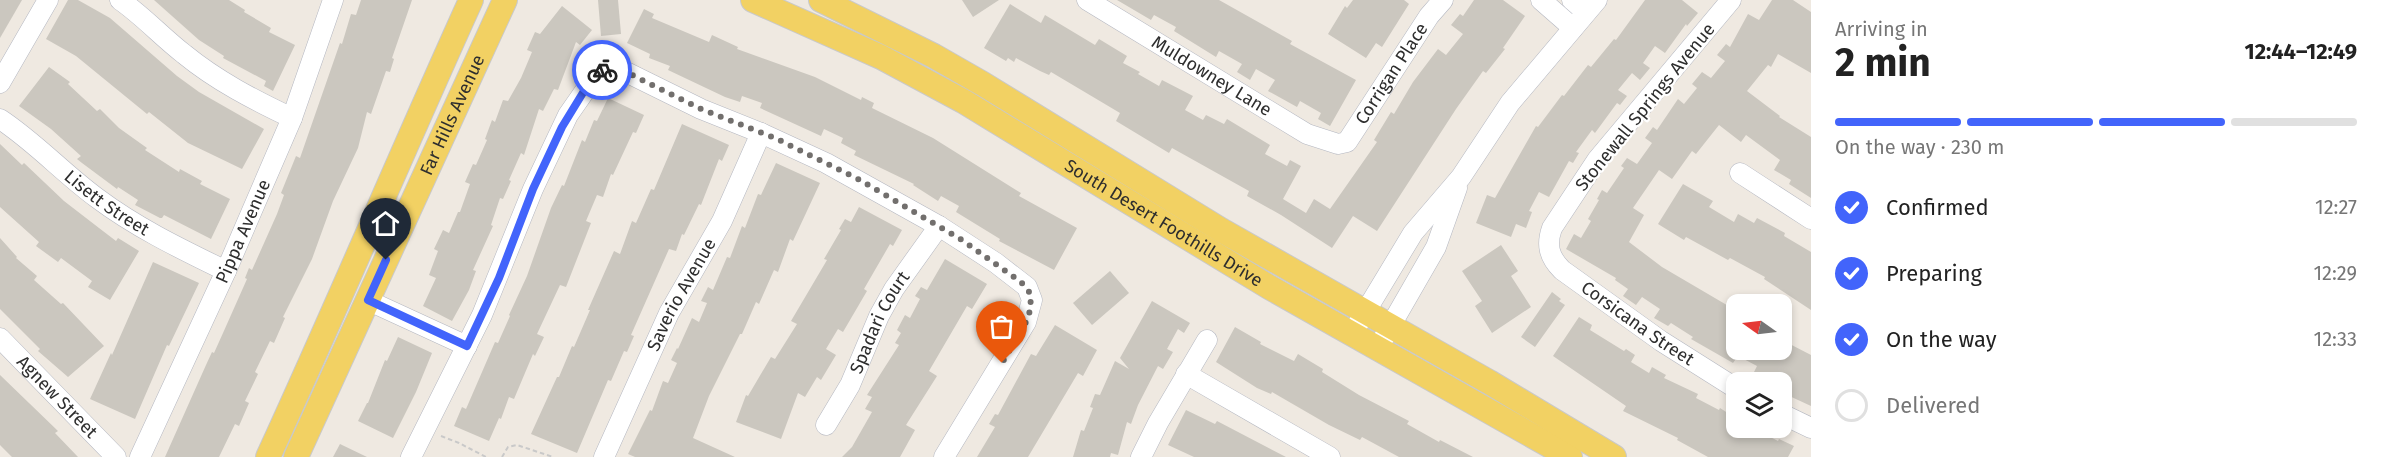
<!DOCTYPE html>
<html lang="en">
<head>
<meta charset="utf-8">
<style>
	body { margin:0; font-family:"Fira Sans",sans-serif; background:#f6f6f6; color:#222; height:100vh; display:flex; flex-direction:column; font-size:22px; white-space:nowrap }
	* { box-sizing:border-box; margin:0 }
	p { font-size:20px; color:#767676 }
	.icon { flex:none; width:33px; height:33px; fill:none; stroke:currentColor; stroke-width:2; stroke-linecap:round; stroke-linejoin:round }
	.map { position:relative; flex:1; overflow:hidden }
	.side { display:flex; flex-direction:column; background:#fff; width:570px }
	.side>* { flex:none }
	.needle { width:39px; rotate:284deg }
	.controls { position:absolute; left:1726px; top:294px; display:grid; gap:12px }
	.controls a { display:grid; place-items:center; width:66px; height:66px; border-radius:12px; background:#fff; box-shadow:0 3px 9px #0003; font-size:30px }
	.pin { position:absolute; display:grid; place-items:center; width:51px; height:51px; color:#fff; margin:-62px -26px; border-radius:50% 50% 50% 0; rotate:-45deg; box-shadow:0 0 6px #0007 }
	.pin .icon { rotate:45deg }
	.courier { position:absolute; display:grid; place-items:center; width:60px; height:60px; margin:-30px; border:4px solid #4264fb; border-radius:50%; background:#fff; color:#222; box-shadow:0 2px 8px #0007 }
	.overview em { font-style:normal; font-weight:700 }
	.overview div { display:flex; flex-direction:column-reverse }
	.overview { display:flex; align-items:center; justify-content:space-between; height:102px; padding:0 24px }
	h1 { font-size:39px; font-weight:700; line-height:45px }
	.bar { display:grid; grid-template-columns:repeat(4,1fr); gap:9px 6px; align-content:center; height:72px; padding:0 24px }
	.bar i { height:8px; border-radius:4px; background:#e0e0e0 }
	.bar .active { background:#4264fb }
	.bar p { grid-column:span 4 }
	ol { padding:0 24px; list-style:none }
	li { display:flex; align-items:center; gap:18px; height:66px }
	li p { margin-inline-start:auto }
	li .icon { padding:6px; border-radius:50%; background:#4264fb; color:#fff; stroke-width:4 }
	li:last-child { color:#767676 }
	li i { width:33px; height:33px; border:3px solid #e0e0e0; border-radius:50% }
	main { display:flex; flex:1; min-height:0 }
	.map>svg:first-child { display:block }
</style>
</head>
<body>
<main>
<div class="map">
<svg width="1811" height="457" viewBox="0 0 1811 457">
	<rect width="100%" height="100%" fill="#efe9e1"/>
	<!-- building -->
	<g fill="#cbc7bf">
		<polygon points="0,0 22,0 0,38"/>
		<polygon points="68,0 78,0 110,18 177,76 199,92 264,129 242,169 188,143 149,112 147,114 76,56 46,39"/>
		<polygon points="154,0 229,0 245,10 244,12 271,28 269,32 295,45 273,91 264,86 266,81 223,58 224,56 199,40"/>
		<polygon points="361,0 412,0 392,58 394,59 390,72 386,71 371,114 367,112 358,148 333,201 312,259 283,317 285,318 274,343 270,341 255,372 258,374 245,401 249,403 239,426 235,424 219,457 165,457 206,365 212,352 214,353 223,333 247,279 245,278 249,268 252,270 277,214 284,195 281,193 296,156 300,158 340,43 342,44 351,14 356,15"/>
		<polygon points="598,0 618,0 621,34 601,36"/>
		<polygon points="962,0 999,0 973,17"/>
		<polygon points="1117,0 1219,0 1292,41 1290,44 1356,80 1330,126 1318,119 1321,113 1300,101 1297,107 1268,91 1275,80 1256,69 1250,80 1237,72 1242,64 1219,51 1216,57 1174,31 1176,27 1154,15 1151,20"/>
		<polygon points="1353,0 1404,0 1409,4 1382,47 1376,43 1366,58 1328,34 1345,6 1347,8"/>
		<polygon points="1474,0 1503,0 1525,16 1503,48 1505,49 1486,73 1483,71 1456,109 1377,231 1353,216 1332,248 1281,215 1247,196 1249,191 1172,148 1169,153 1116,121 1120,113 1051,72 1049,75 1040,71 1016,58 1014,62 1008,58 1006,61 984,48 1010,4 1041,23 1045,15 1095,45 1099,39 1127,56 1123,63 1140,72 1138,74 1159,86 1162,80 1193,96 1185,110 1203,120 1206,115 1224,124 1227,119 1270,145 1265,154 1287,166 1290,160 1301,166 1283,199 1306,213 1314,199 1330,209 1377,142 1374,140 1391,112 1394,114 1413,82 1438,49 1446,55 1463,34 1451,25 1460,14 1463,16"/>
		<polygon points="1645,0 1682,0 1698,13 1687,26 1686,24 1665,53 1655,46 1643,63 1650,68 1640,80 1632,73 1618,90 1627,96 1620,105 1617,103 1595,133 1592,130 1576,152 1579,153 1573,163 1569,161 1549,197 1539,192 1529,211 1532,212 1526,228 1516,224 1511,237 1476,223 1487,195 1495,198 1536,126 1538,127 1562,95 1564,96 1588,65 1591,67 1614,39 1616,40"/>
		<polygon points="1772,0 1793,0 1811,12 1811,73 1778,54 1771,67 1768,65 1747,91 1780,116 1779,117 1811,137 1811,198 1789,184 1791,180 1774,170 1780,160 1746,135 1741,142 1719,125 1696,154 1692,151 1672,179 1659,170 1633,208 1644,215 1629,242 1662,267 1737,311 1737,350 1782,350 1782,340 1811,355 1811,406 1785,394 1790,384 1771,374 1764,382 1752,376 1757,366 1738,356 1733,363 1691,339 1693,337 1671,323 1668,326 1654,318 1660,309 1642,297 1636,305 1623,296 1628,289 1615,280 1616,278 1566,249 1574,234 1581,238 1591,221 1588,219 1599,200 1597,199 1602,190 1607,193 1624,168 1621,166 1627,158 1637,164 1652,143 1645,138 1653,127 1657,130 1678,99 1684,104 1697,88 1692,84 1702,72 1711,78 1725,61 1717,55 1726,44 1730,47 1748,14 1759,20"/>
		<polygon points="562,6 592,30 580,45 576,42 558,90 554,89 543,111 539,109 524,155 521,153 509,180 511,181 503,199 500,198 491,225 493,226 473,270 476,271 469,290 452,321 423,306 436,278 429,275 438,251 434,249 443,230 449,233 458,212 460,212 470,184 465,182 473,164 476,165 487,140 485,139 492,120 495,122 503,100 508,101 521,78 532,52 527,50 535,32 540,34"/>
		<polygon points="644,9 654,14 652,18 709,42 712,35 738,47 737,49 815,77 861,100 862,97 874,103 872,108 933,138 1021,193 1019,196 1077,228 1054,270 999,241 1000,239 956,212 959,206 941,196 938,201 913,185 914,184 854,155 856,151 841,143 843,138 824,129 821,136 760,108 762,103 742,96 740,102 725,97 668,70 670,66 649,58 650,54 627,43"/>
		<polygon points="49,67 70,82 68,84 97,111 100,109 119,128 147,148 145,150 179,172 180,169 202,181 200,184 230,199 211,239 164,215 162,218 160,218 135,205 138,200 118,187 117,189 82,163 77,159 81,156 51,129 19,106"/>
		<polygon points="608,98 644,115 636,133 633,132 613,175 611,174 603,197 597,195 586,221 591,223 566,287 560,285 537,334 544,337 535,356 533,354 514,399 509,397 501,419 499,418 489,441 454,426 462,407 466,409 495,342 498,343 510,316 509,315 527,276 551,208 562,185 564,186 582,140 585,142 594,120 597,121"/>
		<polygon points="682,124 729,145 722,161 719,159 701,205 699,204 684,235 682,234 676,251 669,249 631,335 634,336 627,352 624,351 611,381 608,380 577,453 531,434 557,377 559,377 572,346 574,347 590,310 588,310 614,251 620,254 632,221 636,223 651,189 654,190"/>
		<polygon points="0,144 22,165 24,163 64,201 99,228 116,241 118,238 139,251 110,300 88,287 92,281 61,258 58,262 36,246 39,242 0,207"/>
		<polygon points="776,163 820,183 793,241 790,239 778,272 774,270 759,304 756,302 742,334 740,334 709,396 693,438 735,457 635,457 628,454 650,410 652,411 663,381 668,383 677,363 671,360 677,348 678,349 692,318 699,322 707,303 701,301 708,287 713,290 727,257 730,258 742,226 745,228 758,194 761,195"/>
		<polygon points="1683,184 1713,201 1709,207 1734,222 1738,214 1754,223 1757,218 1785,233 1784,236 1811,252 1811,310 1764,279 1765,277 1730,258 1728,260 1686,237 1684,240 1658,224"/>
		<polygon points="859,207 902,230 893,246 890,244 864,289 867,291 843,332 838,329 826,349 836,355 821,380 817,377 805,397 798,393 781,439 736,422 746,395 748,396 771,357 775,359 797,324 791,321 827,260 824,259 841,230 839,229 845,219 851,222"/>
		<polygon points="0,238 17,257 16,258 37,276 34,280 61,304 63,303 104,346 68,377 38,351 40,349 0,309"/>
		<polygon points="1501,245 1518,271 1511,276 1531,307 1492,333 1475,306 1482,301 1462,271"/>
		<polygon points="945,259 987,284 972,309 967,306 929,371 937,376 906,425 915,430 900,457 842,457 852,447 872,412 865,409 872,397 867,395 899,345 895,343 901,333 897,330 905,315 910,318 920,299 915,296 921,287 927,290"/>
		<polygon points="153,262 199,283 169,346 167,345 135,419 90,399 111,353 112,355"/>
		<polygon points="1110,271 1129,293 1092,325 1073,303"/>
		<polygon points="1552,292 1561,299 1559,301 1565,305 1535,347 1521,337"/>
		<polygon points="1152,301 1190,323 1184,333 1178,329 1167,349 1173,352 1163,369 1158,366 1138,405 1131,424 1127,422 1118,455 1111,453 1110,457 1073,457 1081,430 1084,431 1093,408 1090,407 1095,394 1100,395 1115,361 1129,369 1120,358"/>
		<polygon points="1579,317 1592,325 1590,330 1624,351 1626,349 1635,355 1631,362 1649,373 1652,367 1666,375 1664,378 1698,394 1696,398 1719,410 1720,408 1737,419 1737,428 1753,428 1778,441 1779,439 1794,446 1788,457 1708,457 1677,440 1678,438 1623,411 1626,406 1553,356"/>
		<polygon points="1055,325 1097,350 1083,376 1078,373 1028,457 977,457 995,427 989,424 995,414 998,415 1031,354 1036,356"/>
		<polygon points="1235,327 1261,342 1260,344 1294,361 1298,354 1323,369 1322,372 1359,395 1409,421 1407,424 1439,442 1440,440 1473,457 1399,457 1362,437 1360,440 1329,425 1272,392 1271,394 1257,388 1216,362"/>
		<polygon points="398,337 432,353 416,392 393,438 358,421 367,403 368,403 385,360 387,361"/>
		<polygon points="0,375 58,431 55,433 78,457 12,457 0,445"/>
		<polygon points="1186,410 1215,424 1217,421 1286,457 1194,457 1168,445"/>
		<polygon points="340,444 367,457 333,457"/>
	</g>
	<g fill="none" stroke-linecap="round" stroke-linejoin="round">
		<defs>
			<g id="minor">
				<path d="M120 0C143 16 162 37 184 54 217 81 254 100 292 118"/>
				<path id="s1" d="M1087 0 1307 134 1338 144 1347 142 1429 16 1443 0"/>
				<polyline points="1541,0 1573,28"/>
				<polyline points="1572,0 1586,12"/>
				<path id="s2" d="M1731 0 1597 160 1552 228C1546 245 1549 257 1562 270L1661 341 1737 389"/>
				<polyline points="0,83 48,0"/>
				<path id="s3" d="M0 119C35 142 63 173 97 198 137 228 181 249 226 271"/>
				<polyline points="1740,173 1811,219"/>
				<polyline points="367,300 467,346"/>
				<polyline points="1352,334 1413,233 1461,177 1510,103 1597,0"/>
				<path id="s4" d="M0 338 116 457"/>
				<polyline points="1383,339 1436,247 1457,188"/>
				<polyline points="1186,374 1330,457"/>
				<polyline points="1782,414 1811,428"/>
				<path id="s5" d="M826 425 850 385 879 316 894 289 939 226"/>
				<path id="s6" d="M140 457 226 271 292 118 333 0"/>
				<polyline points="411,457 482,315 533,189 568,115 598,72 610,68 624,71 701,109 761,133 826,163 939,226 996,263 1027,287 1032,300 1026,322 944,457"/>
				<path id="s7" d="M604 457 669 313 722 221 761 133"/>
				<polyline points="1141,457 1158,423 1207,340"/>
			</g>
			<g id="major">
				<path id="s8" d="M753 0 881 57 963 101 1269 287 1570 457"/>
				<polyline points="821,0 934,56 983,84 1221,230 1489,382 1614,457"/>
				<path d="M268 457C338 305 402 152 471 0"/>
				<path id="s9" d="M296 457 505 0"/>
			</g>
		</defs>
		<!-- minor casing -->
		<use href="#minor" stroke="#b4b7c1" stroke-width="21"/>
		<!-- major casing -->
		<use href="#major" stroke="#c9c9c9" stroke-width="26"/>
		<!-- path -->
		<g stroke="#c9c9c9" stroke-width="2" stroke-dasharray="4.5 3" stroke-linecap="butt">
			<polyline points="441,436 459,443 486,457"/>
			<polyline points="502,457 508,447 517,445 553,457"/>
		</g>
		<!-- minor -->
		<use href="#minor" stroke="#fff" stroke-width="20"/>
		<!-- major -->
		<use href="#major" stroke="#f2d163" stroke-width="24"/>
	</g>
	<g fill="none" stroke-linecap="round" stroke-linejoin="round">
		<!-- done -->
		<polyline stroke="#726f6d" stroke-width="6" stroke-dasharray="0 10.8" points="602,70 610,68 624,71 701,109 775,138 858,179 962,240 1021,282 1030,293 1031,308 1026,322 1002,363"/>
		<!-- route -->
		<polyline stroke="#4264fb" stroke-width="8" points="386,260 368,300 467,346 499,278 533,189 562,127 592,78 602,70"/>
	</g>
	<g text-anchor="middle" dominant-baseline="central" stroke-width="4.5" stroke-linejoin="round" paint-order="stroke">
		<!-- street labels -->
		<g font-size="18" fill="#2e2e2e" stroke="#fff">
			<text stroke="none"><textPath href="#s1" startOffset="381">Corrigan Place</textPath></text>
			<text stroke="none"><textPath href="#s1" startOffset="146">Muldowney Lane</textPath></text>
			<text transform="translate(1645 107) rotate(-51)">Stonewall Springs Avenue</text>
			<text stroke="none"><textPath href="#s9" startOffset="376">Far Hills Avenue</textPath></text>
			<text stroke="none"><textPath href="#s3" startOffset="136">Lisett Street</textPath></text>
			<text stroke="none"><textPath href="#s8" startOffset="468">South Desert Foothills Drive</textPath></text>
			<text stroke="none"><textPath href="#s6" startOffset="248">Pippa Avenue</textPath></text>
			<text stroke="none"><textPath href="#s7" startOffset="180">Saverio Avenue</textPath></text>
			<text stroke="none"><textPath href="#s5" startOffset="116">Spadari Court</textPath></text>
			<text stroke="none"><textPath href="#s2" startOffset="429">Corsicana Street</textPath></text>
			<text stroke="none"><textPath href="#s4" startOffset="82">Agnew Street</textPath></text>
		</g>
	</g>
</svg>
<div class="controls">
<a><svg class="needle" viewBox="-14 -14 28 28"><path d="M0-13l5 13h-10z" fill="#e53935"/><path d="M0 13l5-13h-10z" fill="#767676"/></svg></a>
<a><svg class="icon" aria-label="layers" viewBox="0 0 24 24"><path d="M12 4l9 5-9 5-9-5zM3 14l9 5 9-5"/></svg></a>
</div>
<div class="pin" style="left:1002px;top:363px;background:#ea580c"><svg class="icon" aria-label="bag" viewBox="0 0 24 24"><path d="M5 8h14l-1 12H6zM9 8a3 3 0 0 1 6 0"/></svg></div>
<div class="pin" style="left:386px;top:260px;background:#1f2937"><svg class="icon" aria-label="home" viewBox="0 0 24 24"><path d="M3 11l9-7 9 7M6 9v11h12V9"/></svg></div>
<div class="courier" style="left:602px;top:70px"><svg class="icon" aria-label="bike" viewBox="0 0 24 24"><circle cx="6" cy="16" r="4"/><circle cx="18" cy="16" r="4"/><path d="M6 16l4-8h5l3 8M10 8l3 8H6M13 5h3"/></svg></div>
</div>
<section class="side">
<div class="overview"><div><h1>2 min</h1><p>Arriving in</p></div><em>12:44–12:49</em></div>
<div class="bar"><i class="active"></i><i class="active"></i><i class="active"></i><i></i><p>On the way · 230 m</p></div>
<ol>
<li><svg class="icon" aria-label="check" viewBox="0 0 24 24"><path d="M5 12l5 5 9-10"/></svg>Confirmed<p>12:27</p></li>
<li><svg class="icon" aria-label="check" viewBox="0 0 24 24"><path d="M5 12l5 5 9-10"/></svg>Preparing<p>12:29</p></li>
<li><svg class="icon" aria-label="check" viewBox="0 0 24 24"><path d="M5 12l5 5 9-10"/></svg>On the way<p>12:33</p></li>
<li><i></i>Delivered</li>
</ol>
</section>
</main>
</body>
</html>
